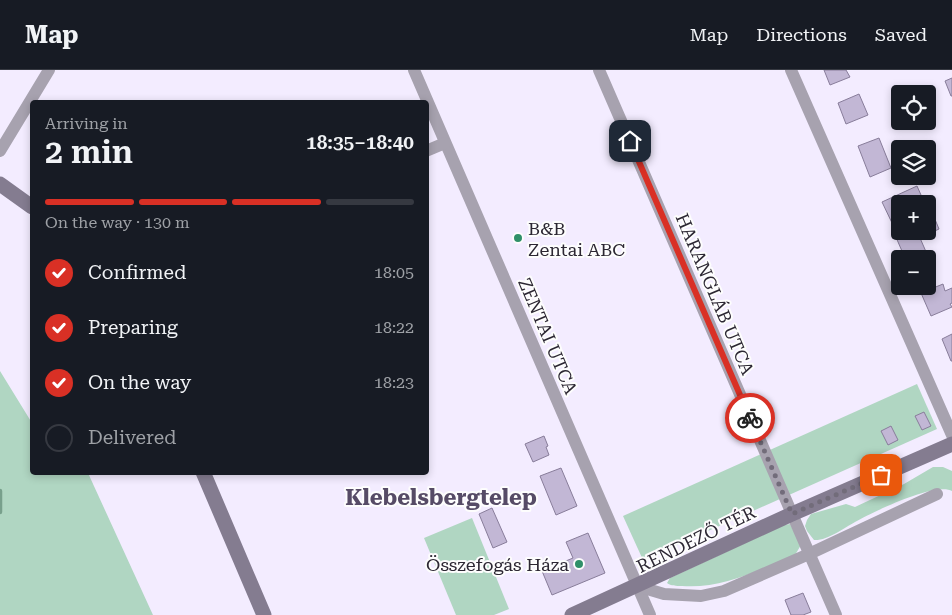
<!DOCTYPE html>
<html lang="en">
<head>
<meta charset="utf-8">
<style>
	body { margin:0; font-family:"Roboto Serif",serif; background:#242831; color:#f1f3f6; height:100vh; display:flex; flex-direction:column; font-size:19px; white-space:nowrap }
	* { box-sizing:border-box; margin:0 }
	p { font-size:16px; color:#9ea1a6 }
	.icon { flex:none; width:28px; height:28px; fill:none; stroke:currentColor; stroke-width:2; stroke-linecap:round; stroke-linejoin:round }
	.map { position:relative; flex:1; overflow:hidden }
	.panel { position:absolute; left:30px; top:30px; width:399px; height:375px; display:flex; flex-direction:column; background:#171b24; border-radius:5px; box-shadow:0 2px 8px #0003 }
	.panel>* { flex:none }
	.fabs { position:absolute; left:891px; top:15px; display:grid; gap:10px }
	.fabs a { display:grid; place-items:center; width:45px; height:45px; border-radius:5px; background:#171b24; box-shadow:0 2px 8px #0003; font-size:25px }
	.pin { position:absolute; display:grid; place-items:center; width:42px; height:42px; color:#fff; margin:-21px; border-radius:10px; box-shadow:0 2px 8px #0006 }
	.courier { position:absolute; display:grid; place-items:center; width:50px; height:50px; margin:-25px; border:4px solid #d93025; border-radius:50%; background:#fff; color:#222; box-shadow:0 1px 6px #0007 }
	.headline em { font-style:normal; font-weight:600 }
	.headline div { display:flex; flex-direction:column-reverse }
	.headline { display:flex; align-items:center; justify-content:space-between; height:85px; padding:0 15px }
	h1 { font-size:32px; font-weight:600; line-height:38px }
	.bar { display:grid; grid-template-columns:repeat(4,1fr); gap:8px 5px; align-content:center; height:60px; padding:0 15px }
	.bar i { height:6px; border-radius:4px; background:#363941 }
	.bar .selected { background:#d93025 }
	.bar p { grid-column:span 4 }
	ol { padding:0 15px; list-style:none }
	li { display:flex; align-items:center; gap:15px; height:55px }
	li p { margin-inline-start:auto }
	li .icon { padding:5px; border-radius:50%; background:#d93025; color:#fff; stroke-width:4 }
	li:last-child { color:#9ea1a6 }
	li i { width:28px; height:28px; border:2px solid #363941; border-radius:50% }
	header { display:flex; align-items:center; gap:30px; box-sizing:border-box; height:70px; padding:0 25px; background:#171b24; border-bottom:1px solid #363941 }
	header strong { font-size:24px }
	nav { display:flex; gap:28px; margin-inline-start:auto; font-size:18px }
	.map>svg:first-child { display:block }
</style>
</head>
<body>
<header>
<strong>Map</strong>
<nav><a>Map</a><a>Directions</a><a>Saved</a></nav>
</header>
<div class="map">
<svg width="952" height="545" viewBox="0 0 952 545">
	<rect width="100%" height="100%" fill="#f3ecff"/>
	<!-- green -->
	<g fill="#b0d6c2">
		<polygon points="0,301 32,353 32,402 88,403 153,545 0,545"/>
		<polygon points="917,314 937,359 643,490 623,446"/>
		<path d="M933 397H943L952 401V421C935 412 873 442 855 452 844 458 827 471 814 470L807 461 805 456 807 450 811 444 846 434 855 437 904 414Z"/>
		<polygon points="472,448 509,539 494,545 456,545 424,468"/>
		<path d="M790 454 801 475 795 485C759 500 722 519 682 516 676 516 671 516 667 513L670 508 784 455Z"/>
	</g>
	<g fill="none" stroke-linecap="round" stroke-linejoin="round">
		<!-- stream -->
		<polyline stroke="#78a08c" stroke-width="4.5" points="0,421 0,442"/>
	</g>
	<!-- building -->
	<g fill="#c2b7d5" stroke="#887d9a">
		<polygon points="824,0 846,0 850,7 830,15"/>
		<polygon points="952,8 952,26 951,26 945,11"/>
		<polygon points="859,24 868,45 846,54 838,33"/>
		<polygon points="879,68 891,98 870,107 858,76"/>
		<polygon points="917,116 925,134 900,134 900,151 893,155 882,132"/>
		<polygon points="934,147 939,159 920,168 927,184 917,189 913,189 912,185 905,188 895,165 903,161 928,161 928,150"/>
		<polygon points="943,214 945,221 952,218 952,233 950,234 952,237 931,246 921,223"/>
		<polygon points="952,264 952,291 951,291 942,269"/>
		<polygon points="924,342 931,356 922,360 915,346"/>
		<polygon points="891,356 898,370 888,375 881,361"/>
		<polygon points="544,366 548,376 546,377 549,385 533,392 525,374"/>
		<polygon points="561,398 577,436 556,445 540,406"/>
		<polygon points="492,438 507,472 493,478 479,444"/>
		<polygon points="588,463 605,503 552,525 542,501 573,488 566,472"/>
		<polygon points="803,523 811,542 803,545 791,545 785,530"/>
	</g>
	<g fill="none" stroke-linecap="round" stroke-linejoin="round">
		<!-- street -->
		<g stroke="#a7a2af" stroke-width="12">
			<polyline points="414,0 650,545"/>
			<polyline points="599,0 836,545"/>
			<polyline points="791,0 952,365"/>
			<polyline points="0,81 49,0"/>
			<polyline points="426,81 445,73"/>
			<polyline points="637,516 664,524 701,526 724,521 809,484 937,424"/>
		</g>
		<!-- secondary -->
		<g stroke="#847c90" stroke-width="15">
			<polyline points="0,114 32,137"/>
			<polyline points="203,402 264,545"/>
			<polyline points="572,545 792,444 952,374"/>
		</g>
	</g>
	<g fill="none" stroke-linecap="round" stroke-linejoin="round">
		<!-- done -->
		<polyline stroke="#726c7a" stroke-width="5" stroke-dasharray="0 9" points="750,348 792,444 881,405"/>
		<!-- route -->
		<polyline stroke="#d93025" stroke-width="6" points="630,71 750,348"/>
	</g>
	<!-- markers -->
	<g fill="#2f9069" stroke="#fdfdfd" stroke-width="2">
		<circle cx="518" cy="168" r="5"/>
		<circle cx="579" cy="494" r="5"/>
	</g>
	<g text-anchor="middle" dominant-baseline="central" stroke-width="4" stroke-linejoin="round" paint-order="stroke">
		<!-- poi labels -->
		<g font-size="18" fill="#2c2733" stroke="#fdfdfd" text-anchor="start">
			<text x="528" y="158">B&amp;B<tspan x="528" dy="21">Zentai ABC</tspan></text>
			<text x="569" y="494" text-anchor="end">Összefogás Háza</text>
		</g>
		<!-- street labels -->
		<g font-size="18" fill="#2c2733" stroke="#fdfdfd">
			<text transform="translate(715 224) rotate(67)">HARANGLÁB UTCA</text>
			<text transform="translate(548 266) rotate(67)">ZENTAI UTCA</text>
			<text transform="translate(696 469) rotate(-26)">RENDEZŐ TÉR</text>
		</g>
		<!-- district labels -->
		<g font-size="22" font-weight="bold" fill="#564b66" stroke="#fdfdfd">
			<text x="441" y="427">Klebelsbergtelep</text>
		</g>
	</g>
</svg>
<div class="fabs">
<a><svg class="icon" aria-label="locate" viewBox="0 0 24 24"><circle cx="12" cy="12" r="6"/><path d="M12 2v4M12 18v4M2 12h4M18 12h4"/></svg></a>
<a><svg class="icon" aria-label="layers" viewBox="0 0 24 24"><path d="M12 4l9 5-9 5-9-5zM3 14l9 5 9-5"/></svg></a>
<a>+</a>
<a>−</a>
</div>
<div class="pin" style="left:881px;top:405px;background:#ea580c"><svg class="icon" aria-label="bag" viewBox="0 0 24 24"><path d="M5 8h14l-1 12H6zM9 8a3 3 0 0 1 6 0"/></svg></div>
<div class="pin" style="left:630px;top:71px;background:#1f2937"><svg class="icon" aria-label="home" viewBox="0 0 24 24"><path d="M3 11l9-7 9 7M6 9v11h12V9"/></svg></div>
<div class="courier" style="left:750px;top:348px"><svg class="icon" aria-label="bike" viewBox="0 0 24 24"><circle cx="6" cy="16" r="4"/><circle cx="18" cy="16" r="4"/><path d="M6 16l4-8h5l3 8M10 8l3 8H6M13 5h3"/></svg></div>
<section class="panel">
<div class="headline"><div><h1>2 min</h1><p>Arriving in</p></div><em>18:35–18:40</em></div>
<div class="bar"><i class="selected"></i><i class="selected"></i><i class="selected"></i><i></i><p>On the way · 130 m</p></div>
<ol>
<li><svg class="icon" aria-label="check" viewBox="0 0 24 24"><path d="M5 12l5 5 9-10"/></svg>Confirmed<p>18:05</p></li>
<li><svg class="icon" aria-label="check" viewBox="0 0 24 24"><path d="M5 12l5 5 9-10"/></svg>Preparing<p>18:22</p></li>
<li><svg class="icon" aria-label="check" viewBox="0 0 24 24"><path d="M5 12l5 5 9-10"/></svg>On the way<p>18:23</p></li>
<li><i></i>Delivered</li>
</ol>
</section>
</div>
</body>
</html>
